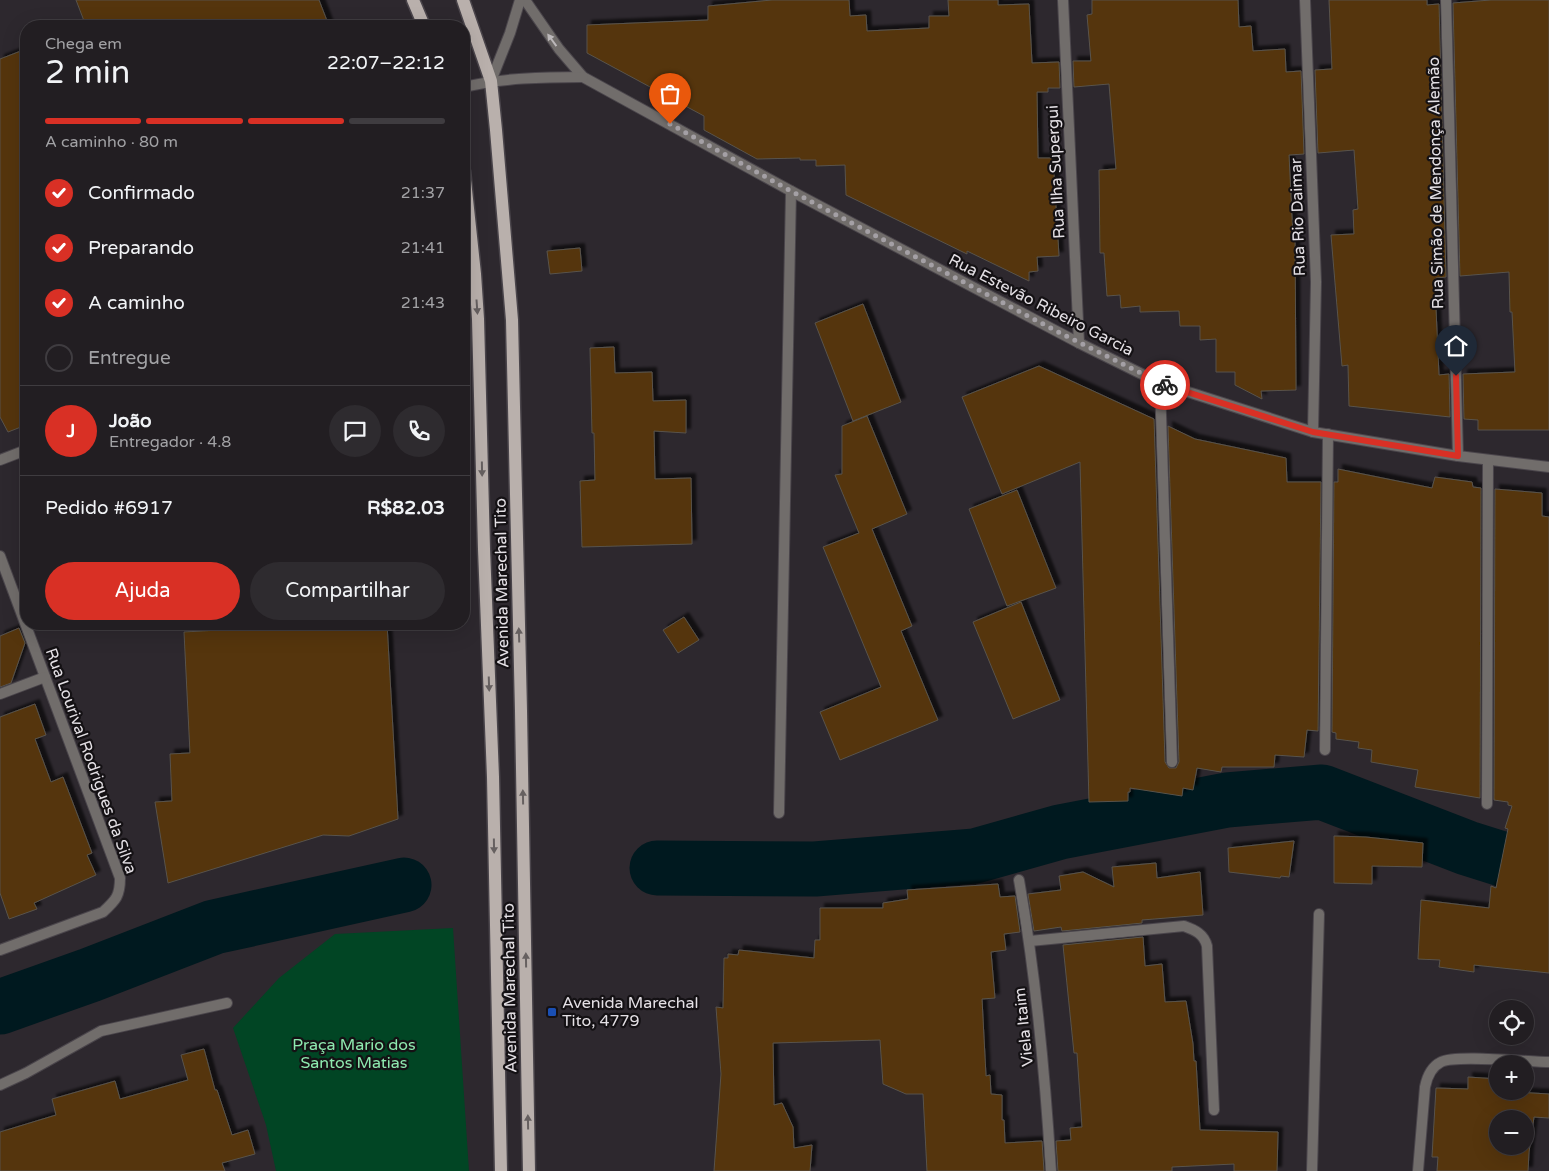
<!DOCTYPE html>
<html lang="pt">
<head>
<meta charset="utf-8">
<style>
	body { margin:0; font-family:"Varela Round",sans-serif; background:#2e2b2f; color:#f1f3f6; height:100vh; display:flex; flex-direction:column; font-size:19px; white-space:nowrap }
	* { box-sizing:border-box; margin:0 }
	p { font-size:16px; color:#a2a2a5 }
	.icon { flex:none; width:28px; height:28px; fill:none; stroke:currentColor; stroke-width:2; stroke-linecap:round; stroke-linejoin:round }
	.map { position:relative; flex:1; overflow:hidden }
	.sheet { position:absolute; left:20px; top:20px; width:450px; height:610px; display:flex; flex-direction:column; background:#221e22; border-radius:20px; box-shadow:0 5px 20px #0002,0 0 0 1px #3f3c40 }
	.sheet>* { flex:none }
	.tools { position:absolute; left:1489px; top:1000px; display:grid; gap:10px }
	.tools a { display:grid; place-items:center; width:45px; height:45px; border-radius:50%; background:#221e22; box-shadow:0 5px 20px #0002,0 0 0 1px #3f3c40; font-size:25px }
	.pin { position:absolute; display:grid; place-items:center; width:42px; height:42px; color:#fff; margin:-51px -21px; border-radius:50% 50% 50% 0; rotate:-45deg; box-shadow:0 0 5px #0007 }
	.pin .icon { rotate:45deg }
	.courier { position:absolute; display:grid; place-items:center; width:50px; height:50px; margin:-25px; border:4px solid #d93025; border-radius:50%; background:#fff; color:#222; box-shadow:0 1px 6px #0007 }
	.summary em { font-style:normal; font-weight:600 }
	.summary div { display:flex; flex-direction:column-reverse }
	.summary { display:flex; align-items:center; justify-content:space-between; height:85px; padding:0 25px }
	h1 { font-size:32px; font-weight:600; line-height:38px }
	.bar { display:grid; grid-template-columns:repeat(4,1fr); gap:8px 5px; align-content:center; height:60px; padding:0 25px }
	.bar i { height:6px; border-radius:4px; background:#3f3c40 }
	.bar .on { background:#d93025 }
	.bar p { grid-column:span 4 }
	.line { display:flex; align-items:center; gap:12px; padding:0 25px; border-top:1px solid #3f3c40 }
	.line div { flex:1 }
	.round { display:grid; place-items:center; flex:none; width:52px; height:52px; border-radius:26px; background:#2e2b2f }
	ol { padding:0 25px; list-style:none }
	li { display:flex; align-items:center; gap:15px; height:55px }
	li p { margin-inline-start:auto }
	li .icon { padding:5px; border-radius:50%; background:#d93025; color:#fff; stroke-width:4 }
	li:last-child { color:#a2a2a5 }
	li i { width:28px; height:28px; border:2px solid #3f3c40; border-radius:50% }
	.action { display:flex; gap:10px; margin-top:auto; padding:10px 25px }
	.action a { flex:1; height:58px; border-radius:30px; background:#d93025; color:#fff; font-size:20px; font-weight:600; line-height:58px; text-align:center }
	.action a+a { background:#2e2b2f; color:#f1f3f6 }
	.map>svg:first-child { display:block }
</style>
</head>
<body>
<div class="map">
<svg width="1549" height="1171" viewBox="0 0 1549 1171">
	<defs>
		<filter id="shadow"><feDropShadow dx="4.5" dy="-4.5" stdDeviation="1" flood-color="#0009"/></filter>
	</defs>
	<rect width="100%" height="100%" fill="#2d282e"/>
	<!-- green -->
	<polygon fill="#014524" points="453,928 469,1171 276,1171 266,1125 233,1028 279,978 335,934"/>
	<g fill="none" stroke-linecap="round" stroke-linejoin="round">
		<!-- river -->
		<g stroke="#00191f" stroke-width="55">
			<polyline points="657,868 815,869 975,856 1060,832 1227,800 1322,792 1467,848 1549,874"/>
			<polyline points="0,1007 90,975 214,927 404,885"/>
		</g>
	</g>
	<!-- building -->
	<g fill="#543507" stroke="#59534c" fill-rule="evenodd" filter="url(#shadow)">
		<polygon points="76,0 319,0 329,26 86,26"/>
		<polygon points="772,0 849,0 850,16 866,15 867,31 929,28 929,16 949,16 948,0 998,0 998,5 1029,4 1032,63 1059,62 1060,88 1048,88 1048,92 1037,92 1038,158 1053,158 1059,256 1037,257 1038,271 1029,272 1029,281 967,251 967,254 846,195 845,165 816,166 816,160 800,160 800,158 757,159 704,130 704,116 587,53 587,25 708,20 708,6"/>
		<polygon points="1092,0 1238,0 1239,27 1251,26 1253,51 1285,49 1286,72 1301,71 1304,154 1289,155 1293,238 1295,237 1296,390 1261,391 1262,399 1235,385 1235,372 1216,372 1216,339 1200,340 1200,326 1180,326 1179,311 1140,312 1140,306 1121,308 1120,295 1107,296 1104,253 1100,253 1099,170 1116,169 1109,84 1074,87 1073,61 1091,61 1087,15 1092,14"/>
		<polygon points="1329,0 1427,0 1427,5 1439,4 1446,277 1436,278 1436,309 1439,375 1449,374 1450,417 1349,406 1348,365 1342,366 1331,235 1354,234 1353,210 1358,209 1354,150 1318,153 1315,70 1332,69"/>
		<polygon points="1491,0 1549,0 1549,430 1478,430 1478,420 1464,419 1463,374 1515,372 1512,312 1510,312 1509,272 1460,276 1453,3"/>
		<polygon points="26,49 26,425 8,432 0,417 0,59"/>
		<polygon points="580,248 582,271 550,274 547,251"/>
		<polygon points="863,304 901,402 853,421 815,323"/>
		<polygon points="614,347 615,373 652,372 653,401 686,400 686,433 654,431 655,479 691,478 692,544 582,547 580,481 595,480 594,433 592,433 590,348"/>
		<polygon points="1039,366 1154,419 1165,762 1169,768 1176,768 1179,762 1168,426 1195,439 1286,458 1287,482 1321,482 1318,731 1307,730 1304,757 1275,755 1274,767 1222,767 1221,772 1197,768 1193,790 1183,788 1182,796 1130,788 1130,792 1128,792 1128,801 1089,802 1080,462 1002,494 962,397"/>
		<polygon points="867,416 907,514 872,529 912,626 901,631 938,720 840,760 820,712 881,687 823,547 859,533 835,475 842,474 842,426"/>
		<polygon points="1338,469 1432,488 1435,477 1472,482 1473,487 1481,488 1480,798 1415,787 1418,770 1371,762 1372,750 1358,748 1359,742 1336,739 1336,733 1332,732 1334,482 1338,482"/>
		<polygon points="1495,489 1542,493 1542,516 1549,517 1549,973 1474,965 1474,972 1439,967 1440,960 1418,959 1421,900 1489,908 1491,886 1496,888 1508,829 1505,828 1512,806 1508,805 1508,802 1494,800"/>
		<polygon points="1017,490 1056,588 1007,606 969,509"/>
		<polygon points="1021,602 1060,700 1013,719 973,622"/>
		<polygon points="684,617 699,640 678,653 663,630"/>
		<polygon points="330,624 387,624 398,819 349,836 323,835 168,883 155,802 172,801 170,754 190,753 184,632"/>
		<polygon points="19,628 25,643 11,683 0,687 0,636"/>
		<polygon points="35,704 46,735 35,739 51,782 63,777 92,853 87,855 96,875 34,903 37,909 9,919 0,893 0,717"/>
		<polygon points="1334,836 1366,837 1423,843 1422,867 1372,866 1372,884 1334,883"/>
		<polygon points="1294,841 1289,877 1281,876 1280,878 1229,872 1228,848"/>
		<polygon points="1156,863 1157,878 1200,872 1203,915 1142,920 1142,923 1062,931 1061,927 1034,931 1028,894 1061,890 1059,876 1083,872 1114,887 1112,867"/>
		<polygon points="998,884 1000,897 1015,896 1020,932 1004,934 1006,950 991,952 995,998 982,999 986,1076 990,1075 991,1094 1002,1095 1002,1120 1004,1120 1005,1143 1042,1141 1044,1171 927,1171 923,1094 906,1094 883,1084 880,1040 773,1043 774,1105 782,1103 793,1127 794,1148 812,1145 810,1171 714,1171 721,1074 716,1007 723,1008 724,958 728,958 728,954 738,955 739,950 814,958 815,940 820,940 820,908 883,908 883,903 908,899 907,890"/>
		<polygon points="1143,937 1145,966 1162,964 1165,1002 1186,1001 1193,1044 1194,1061 1196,1061 1200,1130 1278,1132 1277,1171 1234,1171 1234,1164 1172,1167 1172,1171 1058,1171 1056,1141 1071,1140 1070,1128 1082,1127 1077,1053 1074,1053 1063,945"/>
		<polygon points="204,1049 215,1090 217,1090 232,1135 248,1130 255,1154 222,1163 225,1171 0,1171 0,1132 56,1115 52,1099 115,1081 120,1099 188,1080 181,1055"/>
		<path d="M1468 1077 1498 1079V1091L1549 1094V1118L1534 1117 1529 1152 1528 1171H1437L1438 1157H1432L1436 1088 1468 1089ZM1498 1119H1525V1146H1498Z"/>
	</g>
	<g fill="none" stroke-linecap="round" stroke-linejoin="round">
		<defs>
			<g id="street">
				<polyline points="525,0 559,49 583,77 791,191 1079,343 1160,383 1313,432 1458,456 1549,467"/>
				<polyline points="1063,0 1079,343"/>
				<polyline points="1305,0 1316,282 1313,432"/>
				<polyline points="1446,0 1458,456"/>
				<polyline points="491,81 510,33 520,0"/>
				<path d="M464 87C502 78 543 77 583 77"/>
				<polyline points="464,278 475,274"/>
				<polyline points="1160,383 1172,762"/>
				<polyline points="0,460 26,450"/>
				<path d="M0 556 120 878C120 896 116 900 103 912L0 950"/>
				<polyline points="0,694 45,677"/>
				<polyline points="1325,750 1328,434"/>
				<polyline points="1487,804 1488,460"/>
				<polyline points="779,813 791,191"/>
				<path d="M1019 880C1036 976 1045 1073 1051 1171"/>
				<path d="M1030 941 1184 926C1195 930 1204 934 1207 946L1214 1110"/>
				<polyline points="0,1085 26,1073 101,1031 227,1003"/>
				<polyline points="1312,1171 1319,914"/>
				<path d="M1418 1171 1425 1087C1427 1077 1431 1067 1441 1062 1456 1054 1528 1062 1549 1062"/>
			</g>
			<g id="primary">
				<polyline points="413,0 424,26"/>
				<polyline points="463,0 491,81 496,130 512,320 521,711 529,1171"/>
				<polyline points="464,171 475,274 478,319 484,549 493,777 501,1171"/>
			</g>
		</defs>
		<!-- street casing -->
		<use href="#street" stroke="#4a454b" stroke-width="12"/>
		<!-- primary casing -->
		<use href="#primary" stroke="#4a454b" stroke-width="15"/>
		<!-- street -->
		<use href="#street" stroke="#716d6b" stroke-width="10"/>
		<!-- primary -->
		<use href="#primary" stroke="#b9b0ac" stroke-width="12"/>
	</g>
	<!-- one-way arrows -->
	<defs><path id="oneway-solid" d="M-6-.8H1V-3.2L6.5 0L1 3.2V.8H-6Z" transform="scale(1.25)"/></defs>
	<use fill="#bcb8ba" href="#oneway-solid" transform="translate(552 40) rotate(-126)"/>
	<g fill="#666060">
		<use href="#oneway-solid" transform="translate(477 307) rotate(86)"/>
		<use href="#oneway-solid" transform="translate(482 469) rotate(89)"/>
		<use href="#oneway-solid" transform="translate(519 635) rotate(-92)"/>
		<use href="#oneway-solid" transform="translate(489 684) rotate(88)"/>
		<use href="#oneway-solid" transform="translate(523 797) rotate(-91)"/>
		<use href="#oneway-solid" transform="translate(494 846) rotate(89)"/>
		<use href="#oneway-solid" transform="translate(526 960) rotate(-91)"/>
		<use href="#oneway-solid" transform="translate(528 1122) rotate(-91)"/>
	</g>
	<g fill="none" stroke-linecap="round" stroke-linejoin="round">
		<!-- done -->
		<polyline stroke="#a4a0a5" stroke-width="5" stroke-dasharray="0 9" points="670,124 791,191 1062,334 1165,385"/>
		<!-- route -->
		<polyline stroke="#d93025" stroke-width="6" points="1165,385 1313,432 1458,456 1456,376"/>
	</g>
	<!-- markers -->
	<rect fill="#1a4fb4" stroke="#141114" stroke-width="2" x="547" y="1007" width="10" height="10" rx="2.5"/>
	<g text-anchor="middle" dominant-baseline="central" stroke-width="4.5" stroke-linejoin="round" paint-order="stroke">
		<!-- street labels -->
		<g font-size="16" fill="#e4e0e5" stroke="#141114">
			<text transform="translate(1056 172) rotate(-93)">Rua Ilha Supergui</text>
			<text transform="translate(1436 183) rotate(-91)">Rua Simão de Mendonça Alemão</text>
			<text transform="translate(1298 217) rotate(-92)">Rua Rio Daimar</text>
			<text transform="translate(1041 305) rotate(27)">Rua Estevão Ribeiro Garcia</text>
			<text transform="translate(502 583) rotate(-91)">Avenida Marechal Tito</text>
			<text transform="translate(91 761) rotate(70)">Rua Lourival Rodrigues da Silva</text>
			<text transform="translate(510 988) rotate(-91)">Avenida Marechal Tito</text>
			<text transform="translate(1024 1027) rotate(-96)">Viela Itaim</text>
		</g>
		<!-- poi labels -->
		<g font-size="16" fill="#e4e0e5" stroke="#141114" text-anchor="start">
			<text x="562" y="1003">Avenida Marechal<tspan x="562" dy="18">Tito, 4779</tspan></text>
		</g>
		<!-- park labels -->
		<g font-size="16" fill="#8ee9af" stroke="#141114">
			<text x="354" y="1045">Praça Mario dos<tspan x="354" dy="18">Santos Matias</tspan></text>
		</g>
	</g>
</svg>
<div class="tools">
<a><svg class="icon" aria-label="locate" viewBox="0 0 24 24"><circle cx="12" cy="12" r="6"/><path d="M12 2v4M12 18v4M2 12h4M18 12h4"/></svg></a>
<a>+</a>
<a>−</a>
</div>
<div class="pin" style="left:670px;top:124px;background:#ea580c"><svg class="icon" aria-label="bag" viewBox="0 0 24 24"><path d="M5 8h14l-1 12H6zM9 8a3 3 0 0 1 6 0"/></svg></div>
<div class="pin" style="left:1456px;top:376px;background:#1f2937"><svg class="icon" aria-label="home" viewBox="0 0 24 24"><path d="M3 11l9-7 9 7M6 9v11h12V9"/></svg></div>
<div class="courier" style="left:1165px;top:385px"><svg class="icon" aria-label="bike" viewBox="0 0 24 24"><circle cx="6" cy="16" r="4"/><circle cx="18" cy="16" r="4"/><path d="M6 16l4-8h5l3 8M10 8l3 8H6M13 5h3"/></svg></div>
<section class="sheet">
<div class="summary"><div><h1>2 min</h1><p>Chega em</p></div><em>22:07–22:12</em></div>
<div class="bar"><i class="on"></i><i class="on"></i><i class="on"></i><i></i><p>A caminho · 80 m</p></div>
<ol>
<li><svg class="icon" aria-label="check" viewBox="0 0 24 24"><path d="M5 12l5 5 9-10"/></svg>Confirmado<p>21:37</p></li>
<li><svg class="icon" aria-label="check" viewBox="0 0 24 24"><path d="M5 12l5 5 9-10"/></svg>Preparando<p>21:41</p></li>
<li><svg class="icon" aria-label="check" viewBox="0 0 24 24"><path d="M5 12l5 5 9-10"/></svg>A caminho<p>21:43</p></li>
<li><i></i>Entregue</li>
</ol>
<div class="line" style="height:90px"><b class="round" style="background:#d93025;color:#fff">J</b><div><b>João</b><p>Entregador · 4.8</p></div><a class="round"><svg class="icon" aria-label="chat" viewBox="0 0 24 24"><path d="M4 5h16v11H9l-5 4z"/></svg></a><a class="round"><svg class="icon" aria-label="phone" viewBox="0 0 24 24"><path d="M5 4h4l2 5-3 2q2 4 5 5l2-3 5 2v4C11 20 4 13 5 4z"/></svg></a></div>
<div class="line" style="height:65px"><div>Pedido #6917</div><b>R$82.03</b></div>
<div class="action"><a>Ajuda</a><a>Compartilhar</a></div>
</section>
</div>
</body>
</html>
